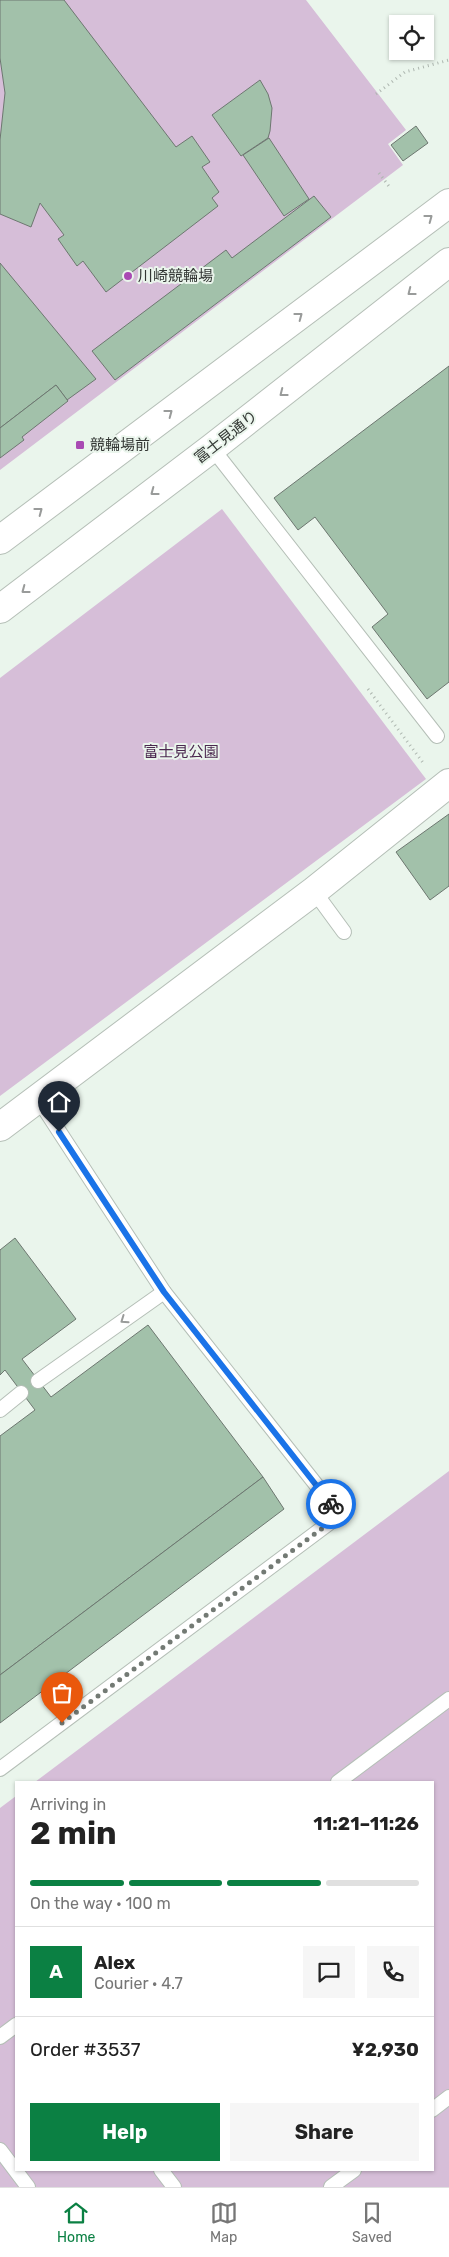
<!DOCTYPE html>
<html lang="en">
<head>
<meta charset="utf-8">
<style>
	body { margin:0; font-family:Rubik,"Noto Sans JP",sans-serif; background:#f6f6f6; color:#222; height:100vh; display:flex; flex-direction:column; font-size:19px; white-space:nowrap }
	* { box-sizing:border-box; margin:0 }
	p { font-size:16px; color:#767676 }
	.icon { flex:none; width:28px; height:28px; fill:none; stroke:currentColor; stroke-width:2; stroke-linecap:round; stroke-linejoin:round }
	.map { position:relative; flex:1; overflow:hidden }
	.panel { position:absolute; left:15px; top:1781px; width:419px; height:390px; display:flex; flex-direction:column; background:#fff; border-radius:0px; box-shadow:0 1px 4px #0004 }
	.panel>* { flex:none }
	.fabs { position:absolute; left:389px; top:15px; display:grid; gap:10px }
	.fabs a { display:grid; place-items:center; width:45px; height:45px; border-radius:0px; background:#fff; box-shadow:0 1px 4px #0004; font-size:25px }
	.pin { position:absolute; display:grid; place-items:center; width:42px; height:42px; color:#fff; margin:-51px -21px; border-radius:50% 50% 50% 0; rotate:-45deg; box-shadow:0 0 5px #0007 }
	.pin .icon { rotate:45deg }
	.courier { position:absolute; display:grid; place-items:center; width:50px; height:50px; margin:-25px; border:4px solid #1a73e8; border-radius:50%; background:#fff; color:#222; box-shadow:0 1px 6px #0007 }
	.head em { font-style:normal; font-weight:700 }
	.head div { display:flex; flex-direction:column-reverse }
	.head { display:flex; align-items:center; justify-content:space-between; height:85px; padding:0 15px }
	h1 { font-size:32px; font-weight:700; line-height:38px }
	.bar { display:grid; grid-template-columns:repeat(4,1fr); gap:8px 5px; align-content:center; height:60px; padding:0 15px }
	.bar i { height:6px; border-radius:4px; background:#e0e0e0 }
	.bar .active { background:#0b8043 }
	.bar p { grid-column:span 4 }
	.line { display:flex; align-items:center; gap:12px; padding:0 15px; border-top:1px solid #e0e0e0 }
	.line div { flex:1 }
	.round { display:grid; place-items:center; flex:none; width:52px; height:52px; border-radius:0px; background:#f6f6f6 }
	.cta { display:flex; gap:10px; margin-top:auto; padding:10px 15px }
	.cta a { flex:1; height:58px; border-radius:0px; background:#0b8043; color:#fff; font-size:20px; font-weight:700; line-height:58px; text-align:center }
	.cta a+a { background:#f6f6f6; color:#222 }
	.tabs { display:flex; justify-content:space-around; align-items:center; height:70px; border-top:1px solid #e0e0e0; background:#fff; font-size:14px; color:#767676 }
	.tabs a { display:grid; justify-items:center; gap:2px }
	.tabs .active { color:#0b8043 }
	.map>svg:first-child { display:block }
</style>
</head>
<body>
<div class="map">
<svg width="449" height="2187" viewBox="0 0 449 2187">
	<rect width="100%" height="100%" fill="#eaf5ec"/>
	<!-- green -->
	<g fill="#d6bed8">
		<polygon points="0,0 306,0 406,130 388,144 403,165 0,470"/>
		<polygon points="222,509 426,779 0,1096 0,678"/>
		<polygon points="449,1471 449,2187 0,2187 0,1808 16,1796 16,2170 432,2170 432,1782 35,1782"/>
	</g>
	<!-- building -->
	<g fill="#a2c1aa" stroke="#6d7770">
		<polygon points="0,0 64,0 176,147 192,136 210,162 202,167 219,192 212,198 218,206 106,292 83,261 77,266 58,239 64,235 40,203 31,227 0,214 0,140 5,93 0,58"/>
		<polygon points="260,80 268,94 272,108 270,131 268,138 241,156 212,115"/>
		<polygon points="416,126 428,143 403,161 391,145"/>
		<polygon points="269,138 309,199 284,216 243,155"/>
		<polygon points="314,196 331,217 115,380 92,351 226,250 232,258"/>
		<polygon points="0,263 96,379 67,400 56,385 0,428"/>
		<polygon points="449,366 449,682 427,699 372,627 388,614 315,517 298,530 274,498"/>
		<polygon points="56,385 68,401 22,437 24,440 0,458 0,428"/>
		<polygon points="449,814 449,886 430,900 396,852"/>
		<polygon points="15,1238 76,1319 22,1359 51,1397 148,1325 263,1477 0,1675 0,1436 35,1410 5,1370 0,1375 0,1250"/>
		<polygon points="263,1477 284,1509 0,1723 0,1675"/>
	</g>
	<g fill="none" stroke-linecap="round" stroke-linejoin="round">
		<defs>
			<g id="service">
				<polyline points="212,448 437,736"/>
				<polyline points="314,891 344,932"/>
				<polyline points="38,1381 164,1292"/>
				<polyline points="0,1410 21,1393"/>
				<polyline points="0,1769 340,1515 164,1292 38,1099"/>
				<polyline points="338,1782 449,1699"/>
				<polyline points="0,2037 16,2025"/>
				<polyline points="432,2110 449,2097"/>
				<polyline points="0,2150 28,2187"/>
				<polyline points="161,2170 174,2187"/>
				<polyline points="331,2187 354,2170"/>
			</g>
			<polyline id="minor" points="0,1127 314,891 449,783"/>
			<g id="trunk">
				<polyline points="0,540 449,203"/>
				<polyline points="0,609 212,448 449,262"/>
			</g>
		</defs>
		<!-- service casing -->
		<use href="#service" stroke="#b5bfb7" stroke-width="16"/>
		<!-- minor casing -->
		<use href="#minor" stroke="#b5bfb7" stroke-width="30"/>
		<!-- trunk casing -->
		<use href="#trunk" stroke="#b5bfb7" stroke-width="30"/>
		<!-- path -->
		<g stroke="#adb6af" stroke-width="3" stroke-dasharray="1 4" stroke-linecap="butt">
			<polyline points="376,94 405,72 449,60"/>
			<polyline points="379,173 391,189"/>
			<polyline points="368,689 424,764"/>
		</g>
		<!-- service -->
		<use href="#service" stroke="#fff" stroke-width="14"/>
		<!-- minor -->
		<use href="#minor" stroke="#fff" stroke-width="28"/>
		<!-- trunk -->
		<use href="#trunk" stroke="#fff" stroke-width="28"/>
	</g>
	<!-- one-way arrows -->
	<defs><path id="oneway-chevron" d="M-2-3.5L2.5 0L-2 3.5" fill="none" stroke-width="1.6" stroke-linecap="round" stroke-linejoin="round" transform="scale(1.25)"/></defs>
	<g stroke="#999b9a">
		<use href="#oneway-chevron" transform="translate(429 218) rotate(-37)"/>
		<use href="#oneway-chevron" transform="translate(411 292) rotate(142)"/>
		<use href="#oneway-chevron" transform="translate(299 316) rotate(-37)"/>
		<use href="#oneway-chevron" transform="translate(283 393) rotate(142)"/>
		<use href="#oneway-chevron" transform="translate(169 413) rotate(-37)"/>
		<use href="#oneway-chevron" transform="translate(154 492) rotate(143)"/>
		<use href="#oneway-chevron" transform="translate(39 511) rotate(-37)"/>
		<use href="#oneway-chevron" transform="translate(25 590) rotate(143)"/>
		<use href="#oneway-chevron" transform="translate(124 1320) rotate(145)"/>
	</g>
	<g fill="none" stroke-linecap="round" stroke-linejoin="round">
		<!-- done -->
		<polyline stroke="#737a74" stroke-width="5" stroke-dasharray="0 9" points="62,1723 340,1515 331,1504"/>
		<!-- route -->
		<polyline stroke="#1a73e8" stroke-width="6" points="59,1132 164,1292 331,1504"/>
	</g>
	<!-- markers -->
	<g fill="#a94ab3" stroke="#eaf5ec" stroke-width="2">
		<circle cx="128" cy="276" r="5"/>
		<rect x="75" y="440" width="10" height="10" rx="2.5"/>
	</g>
	<g text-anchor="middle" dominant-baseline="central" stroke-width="4" stroke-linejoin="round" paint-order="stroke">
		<!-- poi labels -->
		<g font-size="15" fill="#333734" stroke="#eaf5ec" text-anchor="start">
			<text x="138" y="276">川崎競輪場</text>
			<text x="90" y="445">競輪場前</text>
		</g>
		<!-- street labels -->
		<g font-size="15" fill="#333734" stroke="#eaf5ec">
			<text transform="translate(226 437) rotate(-38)">富士見通り</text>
		</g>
		<!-- park labels -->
		<g font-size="15" fill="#4c2950" stroke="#eaf5ec">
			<text x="181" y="752">富士見公園</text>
		</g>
	</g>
</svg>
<div class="fabs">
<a><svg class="icon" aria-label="locate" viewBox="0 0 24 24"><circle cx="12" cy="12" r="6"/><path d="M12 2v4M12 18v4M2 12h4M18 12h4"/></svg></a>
</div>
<div class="pin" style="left:62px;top:1723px;background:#ea580c"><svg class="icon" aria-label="bag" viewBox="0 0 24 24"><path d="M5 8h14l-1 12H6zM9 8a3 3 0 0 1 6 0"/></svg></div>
<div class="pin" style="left:59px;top:1132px;background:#1f2937"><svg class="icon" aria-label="home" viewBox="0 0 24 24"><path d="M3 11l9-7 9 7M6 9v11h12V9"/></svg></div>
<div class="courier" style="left:331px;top:1504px"><svg class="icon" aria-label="bike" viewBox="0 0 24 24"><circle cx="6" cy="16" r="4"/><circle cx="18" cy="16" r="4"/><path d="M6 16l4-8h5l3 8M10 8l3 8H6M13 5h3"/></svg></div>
<section class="panel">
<div class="head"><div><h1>2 min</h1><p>Arriving in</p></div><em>11:21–11:26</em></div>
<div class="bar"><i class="active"></i><i class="active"></i><i class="active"></i><i></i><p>On the way · 100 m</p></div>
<div class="line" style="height:90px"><b class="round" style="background:#0b8043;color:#fff">A</b><div><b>Alex</b><p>Courier · 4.7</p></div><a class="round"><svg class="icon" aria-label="chat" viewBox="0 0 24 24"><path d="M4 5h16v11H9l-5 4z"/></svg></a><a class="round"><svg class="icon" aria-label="phone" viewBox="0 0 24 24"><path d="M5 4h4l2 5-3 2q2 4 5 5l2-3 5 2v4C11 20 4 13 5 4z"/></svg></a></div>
<div class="line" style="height:65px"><div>Order #3537</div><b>¥2,930</b></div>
<div class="cta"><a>Help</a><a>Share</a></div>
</section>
</div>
<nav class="tabs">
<a class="active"><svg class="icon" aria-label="home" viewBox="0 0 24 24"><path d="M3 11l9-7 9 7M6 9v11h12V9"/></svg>Home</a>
<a><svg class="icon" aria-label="map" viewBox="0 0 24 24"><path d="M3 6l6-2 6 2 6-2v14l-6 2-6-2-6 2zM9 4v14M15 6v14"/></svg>Map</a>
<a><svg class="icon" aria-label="saved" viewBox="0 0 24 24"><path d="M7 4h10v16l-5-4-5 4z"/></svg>Saved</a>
</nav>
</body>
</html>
